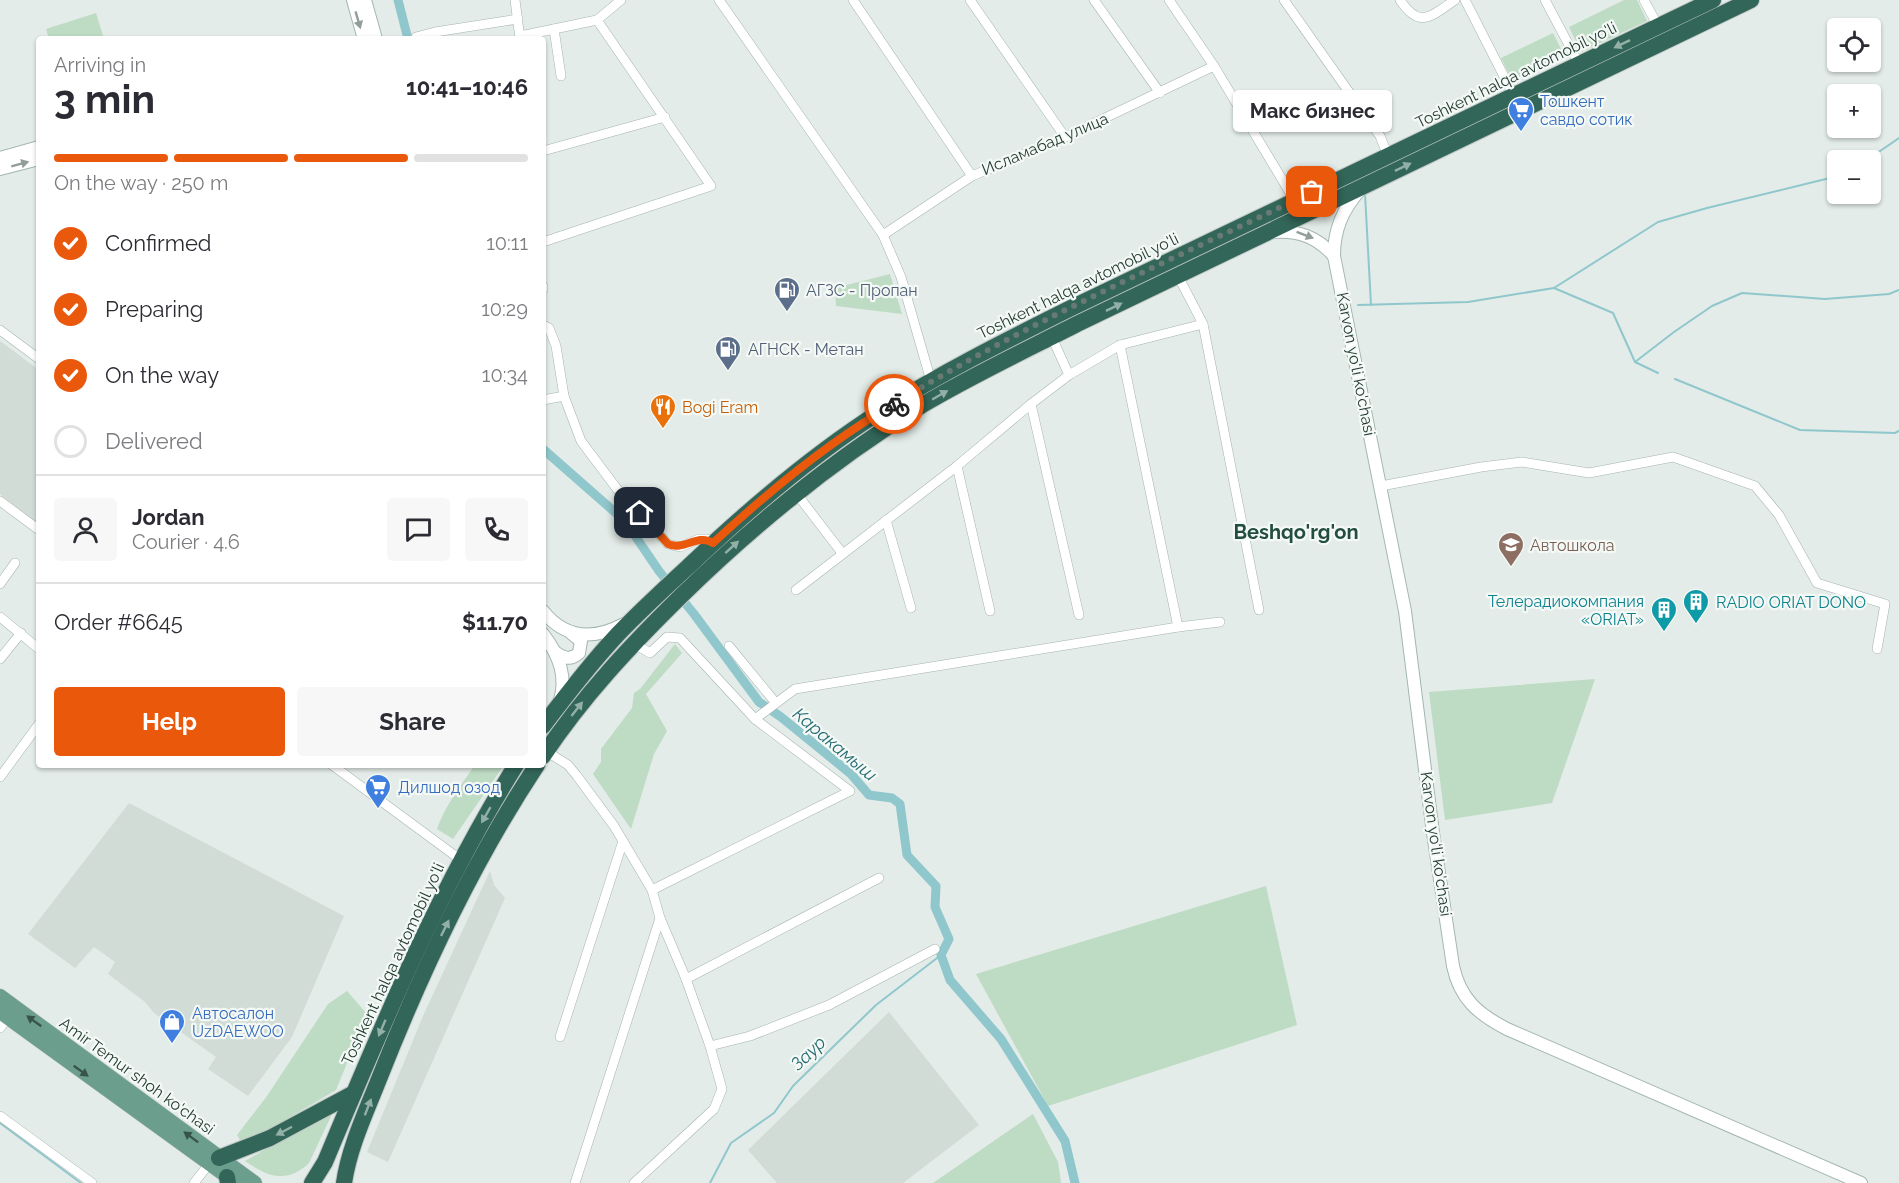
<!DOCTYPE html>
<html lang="en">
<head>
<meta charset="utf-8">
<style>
	body { margin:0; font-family:Raleway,sans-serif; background:#f7f7f7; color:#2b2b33; height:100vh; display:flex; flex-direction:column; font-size:22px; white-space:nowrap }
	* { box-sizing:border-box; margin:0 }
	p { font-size:20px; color:#7c7c81 }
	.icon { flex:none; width:33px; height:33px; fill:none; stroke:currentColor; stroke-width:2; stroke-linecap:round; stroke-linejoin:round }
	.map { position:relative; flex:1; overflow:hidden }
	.details { position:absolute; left:36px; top:36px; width:510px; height:732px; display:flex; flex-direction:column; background:#fff; border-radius:6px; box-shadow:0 2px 4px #0004 }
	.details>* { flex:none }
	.tools { position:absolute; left:1827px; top:18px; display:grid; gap:12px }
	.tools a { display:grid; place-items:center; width:54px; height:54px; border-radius:6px; background:#fff; box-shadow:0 2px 4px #0004; font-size:30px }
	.pin { position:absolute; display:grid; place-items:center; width:51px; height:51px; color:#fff; margin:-26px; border-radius:12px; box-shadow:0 3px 9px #0006 }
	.courier { position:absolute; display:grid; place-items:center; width:60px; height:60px; margin:-30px; border:4px solid #ea580c; border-radius:50%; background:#fff; color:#222; box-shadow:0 2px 8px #0007 }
	.bubble { position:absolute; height:42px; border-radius:6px; background:#fff; box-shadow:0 2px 4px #0004; font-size:20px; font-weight:700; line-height:42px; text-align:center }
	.overview em { font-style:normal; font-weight:700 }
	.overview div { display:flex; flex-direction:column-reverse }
	.overview { display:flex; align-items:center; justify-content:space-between; height:102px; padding:0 18px }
	h1 { font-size:39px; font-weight:700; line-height:45px }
	.bar { display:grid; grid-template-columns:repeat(4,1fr); gap:9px 6px; align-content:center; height:72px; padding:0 18px }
	.bar i { height:8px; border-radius:4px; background:#e1e1e2 }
	.bar .selected { background:#ea580c }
	.bar p { grid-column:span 4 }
	.line { display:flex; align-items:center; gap:15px; padding:0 18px; border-top:2px solid #e1e1e2 }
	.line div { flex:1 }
	.round { display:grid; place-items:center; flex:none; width:63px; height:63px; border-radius:6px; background:#f7f7f7 }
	ol { padding:0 18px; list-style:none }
	li { display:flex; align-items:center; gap:18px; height:66px }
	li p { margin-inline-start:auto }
	li .icon { padding:6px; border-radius:50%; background:#ea580c; color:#fff; stroke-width:4 }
	li:last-child { color:#7c7c81 }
	li i { width:33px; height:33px; border:3px solid #e1e1e2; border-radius:50% }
	.cta { display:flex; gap:12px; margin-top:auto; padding:12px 18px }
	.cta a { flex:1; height:69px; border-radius:6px; background:#ea580c; color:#fff; font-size:24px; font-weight:700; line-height:69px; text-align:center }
	.cta a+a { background:#f7f7f7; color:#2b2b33 }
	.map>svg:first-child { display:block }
</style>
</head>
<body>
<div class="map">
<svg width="1899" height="1183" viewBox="0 0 1899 1183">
	<rect width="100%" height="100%" fill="#e3ece8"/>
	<!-- built -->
	<g fill="#d2dcd7">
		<polygon points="0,341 39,370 39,525 0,494"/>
		<polygon points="129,803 344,916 292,1037 248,1096 208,1069 216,1057 154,1013 145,1002 108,974 115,962 94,947 75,968 28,934"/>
		<polygon points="490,871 494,885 505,898 388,1162 367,1152 423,1016"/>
		<polygon points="889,1012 979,1125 903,1183 777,1183 748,1150"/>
	</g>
	<!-- green -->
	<g fill="#bedbc4">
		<polygon points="1624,0 1637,0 1647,21 1581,52 1569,27"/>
		<polygon points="96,13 104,39 49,39 46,29"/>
		<polygon points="1553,33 1564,55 1512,80 1501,58"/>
		<polygon points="890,274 902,314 836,306 835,288"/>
		<polygon points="675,644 682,653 646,694 667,731 654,754 631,829 593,774 601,762 601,749 632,708 634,693 640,689"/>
		<polygon points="1595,679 1552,803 1445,820 1429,692"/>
		<path d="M475 765H504L453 839 437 829C445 806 461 785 475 765Z"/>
		<polygon points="1266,886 1297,1025 1048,1106 976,974"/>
		<polygon points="347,991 367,1014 336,1090 243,1145 237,1135 267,1096 328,1004"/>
		<path d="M333 1112 309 1163C288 1183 269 1178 245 1161 274 1145 302 1126 333 1112Z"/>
		<polygon points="1033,1114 1058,1162 1061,1183 933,1183"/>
	</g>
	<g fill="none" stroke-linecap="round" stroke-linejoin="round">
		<!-- stream -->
		<g stroke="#90c7cc" stroke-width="2">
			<polyline points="1867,160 1899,138"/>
			<polyline points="1365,194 1371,305"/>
			<polyline points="1554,288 1613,313 1635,362 1658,373"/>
			<polyline points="1358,305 1468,302 1554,288 1658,222 1707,208 1838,176"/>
			<polyline points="1635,362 1674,332 1712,306 1742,293 1825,299 1889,294 1899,290"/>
			<polyline points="1675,379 1800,430 1895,433 1899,431"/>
			<polyline points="0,1123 81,1183"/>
			<polyline points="710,1183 731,1143 774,1113 793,1086 876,1005 941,955"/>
		</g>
		<!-- canal -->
		<g stroke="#90c7cc" stroke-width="9">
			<polyline points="398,0 408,39"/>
			<polyline points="543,449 625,521 659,571 694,614 759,702 781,717 851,774 869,795 892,798 900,804 907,855 936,886 935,907 949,939 941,955 950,980 1001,1039 1065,1141 1075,1183"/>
		</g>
		<defs>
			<g id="street">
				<polyline points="515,0 520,39"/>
				<polyline points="719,0 883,235 901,277 931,381"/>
				<polyline points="853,0 972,176"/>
				<polyline points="970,0 1065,137"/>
				<polyline points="1094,0 1160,93"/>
				<polyline points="1169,0 1214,66 1295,201"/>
				<polyline points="1284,0 1380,136 1388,156"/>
				<path d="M1400 0C1420 30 1431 16 1455 0"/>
				<polyline points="1465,0 1514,96"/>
				<polyline points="1545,0 1579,64"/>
				<polyline points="1644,0 1658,26"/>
				<polyline points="554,29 597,20 621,0"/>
				<polyline points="520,36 554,29 561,76"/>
				<polyline points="416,37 435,32 518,19"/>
				<polyline points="543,151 665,117"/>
				<polyline points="883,235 972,176 1065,137 1214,66"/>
				<polyline points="543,242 711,186 597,20"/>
				<polyline points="1178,276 1203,324 1259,610"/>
				<polyline points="543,286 543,289"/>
				<polyline points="543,325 549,328 556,346 564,396 543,400"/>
				<polyline points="0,330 39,359"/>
				<polyline points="1054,342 1069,375"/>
				<polyline points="1120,345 1178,627"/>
				<polyline points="564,396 581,441 617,489 668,544 680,547 699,539 707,539 713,543"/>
				<polyline points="1031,404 1079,615"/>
				<polyline points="957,466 990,611"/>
				<polyline points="1381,486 1481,467 1522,462 1589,473 1673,457 1755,486 1779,515 1817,583 1885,604 1877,649"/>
				<polyline points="796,493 842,553"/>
				<polyline points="0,501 39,530"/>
				<polyline points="886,520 911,608"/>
				<polyline points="0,584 15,563"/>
				<polyline points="796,590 957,466 1031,404 1069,375 1120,345 1203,324"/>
				<polyline points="0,617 39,649"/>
				<polyline points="633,643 650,653 667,637 680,638 755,719 850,791 652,890"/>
				<polyline points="729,646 775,702"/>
				<polyline points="0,659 21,633"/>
				<polyline points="755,719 795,689 1178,627 1220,622"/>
				<polyline points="546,751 568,765 577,776 614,826 652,890 660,918 686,979 710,1046 722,1089 714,1109 634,1183"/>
				<polyline points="332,765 461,860"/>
				<polyline points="0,777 39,724"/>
				<polyline points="686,979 879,878"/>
				<polyline points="0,1028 11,1014"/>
				<polyline points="560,1037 623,841"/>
				<polyline points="710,1046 750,1036 829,1005 935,949"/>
				<polyline points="0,1116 92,1183"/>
				<polyline points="194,1183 209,1164"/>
				<polyline points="575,1183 660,918"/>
			</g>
			<g id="secondary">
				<polyline points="353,0 364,39"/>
				<polyline points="365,0 376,39"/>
				<polyline points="0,158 39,147"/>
				<polyline points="0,169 39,159"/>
				<path d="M1359 191C1342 211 1334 230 1334 256L1405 611 1433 833 1453 966C1460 999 1478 1014 1507 1029L1861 1183"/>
				<path d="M1273 232C1299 230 1317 237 1334 256"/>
				<path d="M543 611C565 639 594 640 624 624"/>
				<path d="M543 634C559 655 568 677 559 703"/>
				<path d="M555 652C564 658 570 661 579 653L581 641 571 633"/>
			</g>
			<g id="primary">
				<polyline points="0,996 255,1183"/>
				<polyline points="0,1012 236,1183"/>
			</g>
			<g id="highway">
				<path d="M543 726C567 694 591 663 618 634 641 610 665 588 690 565 749 509 812 455 881 411 941 373 1005 341 1069 309L1713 0"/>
				<path d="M543 756C583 696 631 645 682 595 756 523 835 458 924 404 973 375 1026 350 1077 324L1751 0"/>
				<polyline points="219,1158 270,1138 354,1093"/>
				<polyline points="227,1177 228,1183"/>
				<path d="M312 1183 325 1162C382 1026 438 890 516 765"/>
				<path d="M344 1183C349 1148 366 1112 379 1079 422 970 472 863 537 765"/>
			</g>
		</defs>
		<!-- street casing -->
		<use href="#street" stroke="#a6b4ae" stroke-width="10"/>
		<!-- secondary casing -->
		<use href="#secondary" stroke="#a3b7af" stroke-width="14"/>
		<!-- primary casing -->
		<use href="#primary" stroke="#c2c8c6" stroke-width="15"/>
		<!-- highway casing -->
		<use href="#highway" stroke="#c2c8c6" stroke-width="18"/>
		<!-- street -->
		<use href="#street" stroke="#fff" stroke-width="9"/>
		<!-- secondary -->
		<use href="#secondary" stroke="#fff" stroke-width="12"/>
		<!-- primary -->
		<use href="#primary" stroke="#6c9e8e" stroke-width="14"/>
		<!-- highway -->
		<use href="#highway" stroke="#326658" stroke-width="16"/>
	</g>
	<!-- one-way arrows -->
	<defs><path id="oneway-solid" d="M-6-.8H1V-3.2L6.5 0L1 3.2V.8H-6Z" transform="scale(1.5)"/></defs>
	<g fill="#929e9a">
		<use href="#oneway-solid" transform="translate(358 20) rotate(74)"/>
		<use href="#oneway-solid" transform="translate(20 164) rotate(-15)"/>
		<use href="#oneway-solid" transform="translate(1305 235) rotate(21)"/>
	</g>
	<g fill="#93b0a7">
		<use href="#oneway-solid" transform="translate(1622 44) rotate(154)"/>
		<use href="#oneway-solid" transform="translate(1403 167) rotate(-26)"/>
		<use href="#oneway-solid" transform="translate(1114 307) rotate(-26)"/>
		<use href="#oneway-solid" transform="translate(940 395) rotate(-30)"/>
		<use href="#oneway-solid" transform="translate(732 547) rotate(-42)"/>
		<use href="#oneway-solid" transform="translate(577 709) rotate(-52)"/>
		<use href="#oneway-solid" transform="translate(486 815) rotate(120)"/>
		<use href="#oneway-solid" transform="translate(445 928) rotate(-64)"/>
		<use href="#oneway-solid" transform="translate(382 1028) rotate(113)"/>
		<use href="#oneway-solid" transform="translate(368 1107) rotate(-69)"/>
		<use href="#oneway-solid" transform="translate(284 1131) rotate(152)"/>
	</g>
	<g fill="#36544a">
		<use href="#oneway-solid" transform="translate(34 1021) rotate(-144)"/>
		<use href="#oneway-solid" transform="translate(81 1071) rotate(36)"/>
		<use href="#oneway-solid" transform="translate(191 1137) rotate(-143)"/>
	</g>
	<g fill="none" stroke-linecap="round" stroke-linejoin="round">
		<!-- done -->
		<path stroke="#677a73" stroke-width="6" stroke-dasharray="0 10.8" d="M894 404C1027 322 1172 260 1312 192"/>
		<!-- route -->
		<path stroke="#ea580c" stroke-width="8" d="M640 513 668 544C685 551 697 533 713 543 768 492 828 442 894 404"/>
	</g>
	<!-- icons -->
	<defs>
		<symbol id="supermarket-pin" viewBox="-11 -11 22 30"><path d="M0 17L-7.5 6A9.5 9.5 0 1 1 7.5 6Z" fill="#3f7fe0" stroke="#f4f9f6"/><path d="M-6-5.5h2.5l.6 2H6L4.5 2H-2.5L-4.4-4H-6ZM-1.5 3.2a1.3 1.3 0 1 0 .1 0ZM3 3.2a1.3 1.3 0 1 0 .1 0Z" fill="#fff"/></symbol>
		<symbol id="fuel-pin" viewBox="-11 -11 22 30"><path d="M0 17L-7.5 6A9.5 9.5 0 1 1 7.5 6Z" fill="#5c6f8a" stroke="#f4f9f6"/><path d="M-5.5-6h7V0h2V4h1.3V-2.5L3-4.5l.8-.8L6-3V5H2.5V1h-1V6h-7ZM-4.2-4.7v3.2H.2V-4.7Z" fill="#fff"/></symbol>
		<symbol id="restaurant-pin" viewBox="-11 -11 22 30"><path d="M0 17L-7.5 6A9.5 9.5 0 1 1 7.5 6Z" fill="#e8710a" stroke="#f4f9f6"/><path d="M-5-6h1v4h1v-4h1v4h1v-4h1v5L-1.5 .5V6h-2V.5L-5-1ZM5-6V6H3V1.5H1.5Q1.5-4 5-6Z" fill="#fff"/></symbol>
		<symbol id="school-pin" viewBox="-11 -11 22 30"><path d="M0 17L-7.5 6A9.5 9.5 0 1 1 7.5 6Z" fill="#8d6e63" stroke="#f4f9f6"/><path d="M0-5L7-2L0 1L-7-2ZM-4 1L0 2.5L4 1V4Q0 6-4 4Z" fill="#fff"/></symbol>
		<symbol id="building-pin" viewBox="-11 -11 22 30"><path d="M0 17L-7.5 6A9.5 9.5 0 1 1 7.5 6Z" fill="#0f9aa8" stroke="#f4f9f6"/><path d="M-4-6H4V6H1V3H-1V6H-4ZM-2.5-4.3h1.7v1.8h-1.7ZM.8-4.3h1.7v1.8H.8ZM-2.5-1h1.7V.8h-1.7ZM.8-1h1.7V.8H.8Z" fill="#fff"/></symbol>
		<symbol id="shop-pin" viewBox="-11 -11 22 30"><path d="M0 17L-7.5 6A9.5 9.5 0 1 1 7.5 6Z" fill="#3f7fe0" stroke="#f4f9f6"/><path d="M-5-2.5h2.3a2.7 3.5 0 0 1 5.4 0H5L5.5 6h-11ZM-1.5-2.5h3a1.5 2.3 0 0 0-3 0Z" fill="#fff"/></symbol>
	</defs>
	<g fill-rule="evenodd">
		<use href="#supermarket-pin" x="1506" y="95" width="30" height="40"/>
		<use href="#fuel-pin" x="772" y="275" width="30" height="40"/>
		<use href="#fuel-pin" x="713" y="334" width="30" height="40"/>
		<use href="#restaurant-pin" x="648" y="392" width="30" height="40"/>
		<use href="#school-pin" x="1496" y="530" width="30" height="40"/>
		<use href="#building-pin" x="1681" y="587" width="30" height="40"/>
		<use href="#building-pin" x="1649" y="595" width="30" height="40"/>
		<use href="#supermarket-pin" x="363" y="772" width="30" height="40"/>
		<use href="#shop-pin" x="157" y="1007" width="30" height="40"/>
	</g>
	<g text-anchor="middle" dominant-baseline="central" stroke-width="4.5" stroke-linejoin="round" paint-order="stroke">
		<!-- street labels -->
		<g font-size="16" fill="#243c34" stroke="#f4f9f6">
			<text transform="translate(1516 75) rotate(-26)">Toshkent halqa avtomobil yo'li</text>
			<text transform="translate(1045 144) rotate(-23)">Исламабад улица</text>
			<text transform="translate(1078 286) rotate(-26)">Toshkent halqa avtomobil yo'li</text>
			<text transform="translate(1356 364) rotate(79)">Karvon yo‘li ko'chasi</text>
			<text transform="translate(1436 844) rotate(82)">Karvon yo‘li ko'chasi</text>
			<text transform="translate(393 964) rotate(-65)">Toshkent halqa avtomobil yo'li</text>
			<text transform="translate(137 1076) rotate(36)">Amir Temur shoh ko'chasi</text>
		</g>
		<!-- shop labels -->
		<g font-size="16" fill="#366cbe" stroke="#f4f9f6" text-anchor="start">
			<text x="1540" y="101">Тошкент<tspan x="1540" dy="18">савдо сотик</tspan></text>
			<text x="398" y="787">Дилшод озод</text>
			<text x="192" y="1013">Автосалон<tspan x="192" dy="18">UzDAEWOO</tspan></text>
		</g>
		<!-- service labels -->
		<g font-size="16" fill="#4e5e75" stroke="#f4f9f6" text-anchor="start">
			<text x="806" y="290">АГЗС - Пропан</text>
			<text x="748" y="349">АГНСК - Метан</text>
		</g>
		<!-- food labels -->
		<g font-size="16" fill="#c56008" stroke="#f4f9f6" text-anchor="start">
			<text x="682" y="407">Bogi Eram</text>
		</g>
		<!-- education labels -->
		<g font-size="16" fill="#785e54" stroke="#f4f9f6" text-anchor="start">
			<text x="1530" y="545">Автошкола</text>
		</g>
		<!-- culture labels -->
		<g font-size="16" fill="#0d838f" stroke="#f4f9f6" text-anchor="end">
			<text x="1644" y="601">Телерадиокомпания<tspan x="1644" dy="18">«ORIAT»</tspan></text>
			<text x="1716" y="602" text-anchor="start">RADIO ORIAT DONO</text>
		</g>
		<!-- water labels -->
		<g font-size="18" font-style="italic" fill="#236b73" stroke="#f4f9f6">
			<text transform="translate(835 744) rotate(40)">Каракамыш</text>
			<text transform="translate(808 1053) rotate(-44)">Заур</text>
		</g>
		<!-- quarter labels -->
		<g font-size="20" font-weight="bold" fill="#224d40" stroke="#f4f9f6">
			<text x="1296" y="532">Beshqo'rg'on</text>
		</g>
	</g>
</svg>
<div class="tools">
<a><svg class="icon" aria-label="locate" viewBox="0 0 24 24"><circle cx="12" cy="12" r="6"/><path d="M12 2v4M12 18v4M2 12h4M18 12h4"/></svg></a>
<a>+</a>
<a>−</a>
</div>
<div class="pin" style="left:1312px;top:192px;background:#ea580c"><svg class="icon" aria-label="bag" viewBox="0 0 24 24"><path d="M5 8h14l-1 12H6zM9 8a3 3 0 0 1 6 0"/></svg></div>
<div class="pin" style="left:640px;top:513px;background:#1f2937"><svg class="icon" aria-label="home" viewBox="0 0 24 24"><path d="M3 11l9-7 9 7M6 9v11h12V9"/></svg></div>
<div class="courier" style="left:894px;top:404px"><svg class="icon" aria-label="bike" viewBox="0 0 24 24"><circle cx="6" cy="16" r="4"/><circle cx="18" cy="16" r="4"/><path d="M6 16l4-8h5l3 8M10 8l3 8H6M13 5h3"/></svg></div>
<div class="bubble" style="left:1233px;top:90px;width:159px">Макс бизнес</div>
<section class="details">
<div class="overview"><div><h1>3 min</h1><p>Arriving in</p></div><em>10:41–10:46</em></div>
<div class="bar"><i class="selected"></i><i class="selected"></i><i class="selected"></i><i></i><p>On the way · 250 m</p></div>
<ol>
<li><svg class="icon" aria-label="check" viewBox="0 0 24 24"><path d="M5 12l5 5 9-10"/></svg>Confirmed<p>10:11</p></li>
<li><svg class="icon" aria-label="check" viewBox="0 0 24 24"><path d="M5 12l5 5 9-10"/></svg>Preparing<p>10:29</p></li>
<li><svg class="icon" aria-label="check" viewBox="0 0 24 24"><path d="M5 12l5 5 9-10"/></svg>On the way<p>10:34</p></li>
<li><i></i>Delivered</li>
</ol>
<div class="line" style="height:108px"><a class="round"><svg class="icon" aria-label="person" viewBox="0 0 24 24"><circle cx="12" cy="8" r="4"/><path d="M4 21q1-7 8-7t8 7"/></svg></a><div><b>Jordan</b><p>Courier · 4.6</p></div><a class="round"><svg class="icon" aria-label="chat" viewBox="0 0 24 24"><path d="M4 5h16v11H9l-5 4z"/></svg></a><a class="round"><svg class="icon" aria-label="phone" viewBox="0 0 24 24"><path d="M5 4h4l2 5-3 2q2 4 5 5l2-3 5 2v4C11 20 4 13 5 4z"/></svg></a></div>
<div class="line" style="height:78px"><div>Order #6645</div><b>$11.70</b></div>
<div class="cta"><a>Help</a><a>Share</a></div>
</section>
</div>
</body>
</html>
